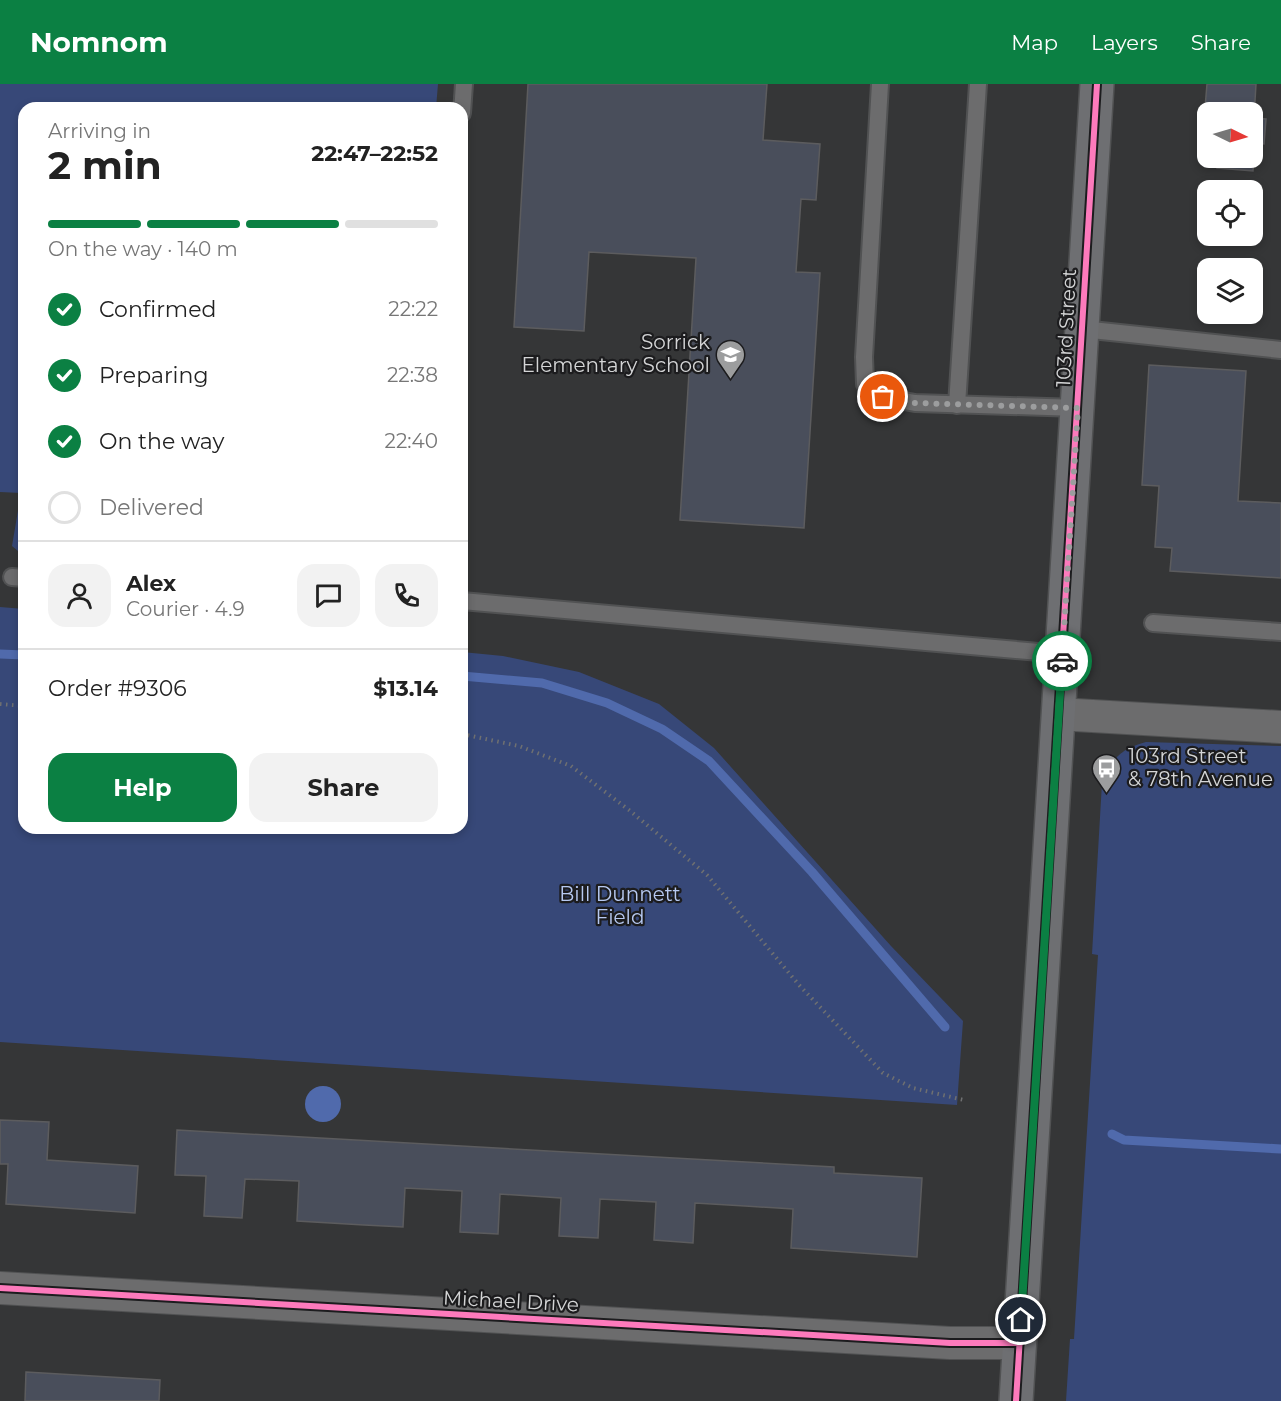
<!DOCTYPE html>
<html lang="en">
<head>
<meta charset="utf-8">
<style>
	body { margin:0; font-family:Montserrat,sans-serif; background:#f2f2f2; color:#222; height:100vh; display:flex; flex-direction:column; font-size:22px; white-space:nowrap }
	* { box-sizing:border-box; margin:0 }
	p { font-size:20px; color:#767676 }
	.icon { flex:none; width:33px; height:33px; fill:none; stroke:currentColor; stroke-width:2; stroke-linecap:round; stroke-linejoin:round }
	.map { position:relative; flex:1; overflow:hidden }
	.details { position:absolute; left:18px; top:18px; width:450px; height:732px; display:flex; flex-direction:column; background:#fff; border-radius:18px; box-shadow:0 3px 9px #0003 }
	.details>* { flex:none }
	.needle { width:39px; rotate:95deg }
	.controls { position:absolute; left:1197px; top:18px; display:grid; gap:12px }
	.controls a { display:grid; place-items:center; width:66px; height:66px; border-radius:12px; background:#fff; box-shadow:0 3px 9px #0003; font-size:30px }
	.pin { position:absolute; display:grid; place-items:center; width:51px; height:51px; color:#fff; margin:-26px; border:3px solid #fff; border-radius:50%; box-shadow:0 2px 6px #0007 }
	.courier { position:absolute; display:grid; place-items:center; width:60px; height:60px; margin:-30px; border:4px solid #0b8043; border-radius:50%; background:#fff; color:#222; box-shadow:0 2px 8px #0007 }
	.summary em { font-style:normal; font-weight:700 }
	.summary div { display:flex; flex-direction:column-reverse }
	.summary { display:flex; align-items:center; justify-content:space-between; height:102px; padding:0 30px }
	h1 { font-size:39px; font-weight:700; line-height:45px }
	.bar { display:grid; grid-template-columns:repeat(4,1fr); gap:9px 6px; align-content:center; height:72px; padding:0 30px }
	.bar i { height:8px; border-radius:4px; background:#e0e0e0 }
	.bar .current { background:#0b8043 }
	.bar p { grid-column:span 4 }
	.line { display:flex; align-items:center; gap:15px; padding:0 30px; border-top:2px solid #e0e0e0 }
	.line div { flex:1 }
	.round { display:grid; place-items:center; flex:none; width:63px; height:63px; border-radius:18px; background:#f2f2f2 }
	ol { padding:0 30px; list-style:none }
	li { display:flex; align-items:center; gap:18px; height:66px }
	li p { margin-inline-start:auto }
	li .icon { padding:6px; border-radius:50%; background:#0b8043; color:#fff; stroke-width:4 }
	li:last-child { color:#767676 }
	li i { width:33px; height:33px; border:3px solid #e0e0e0; border-radius:50% }
	.action { display:flex; gap:12px; margin-top:auto; padding:12px 30px }
	.action a { flex:1; height:69px; border-radius:18px; background:#0b8043; color:#fff; font-size:24px; font-weight:700; line-height:69px; text-align:center }
	.action a+a { background:#f2f2f2; color:#222 }
	header { display:flex; align-items:center; gap:36px; box-sizing:border-box; height:84px; padding:0 30px; background:#0b8043; color:#fff }
	header strong { font-size:28px }
	nav { display:flex; gap:33px; margin-inline-start:auto; font-size:21px }
	.map>svg:first-child { display:block }
</style>
</head>
<body>
<header>
<strong>Nomnom</strong>
<nav><a>Map</a><a>Layers</a><a>Share</a></nav>
</header>
<div class="map">
<svg width="1281" height="1317" viewBox="0 0 1281 1317">
	<rect width="100%" height="100%" fill="#353637"/>
	<!-- green -->
	<g fill="#374878">
		<polygon points="0,0 438,0 436,24 24,24 24,472 12,462 21,409 0,408"/>
		<polygon points="0,523 24,525 24,744 462,744 462,568 503,572 579,588 659,620 714,664 891,862 963,937 957,1021 0,958"/>
		<path d="M1146 658 1281 662V1317H1066L1070 1255H1074L1098 871 1092 870 1102 699C1114 673 1119 666 1146 658Z"/>
	</g>
	<!-- water -->
	<circle fill="#506aac" cx="323" cy="1020" r="18"/>
	<g fill="none" stroke-linecap="round" stroke-linejoin="round">
		<!-- stream -->
		<g stroke="#506aac" stroke-width="9">
			<polyline points="0,570 24,571"/>
			<polyline points="462,592 542,599 607,619 662,645 709,677 812,788 945,943"/>
			<polyline points="1112,1050 1124,1056 1281,1065"/>
		</g>
	</g>
	<!-- building -->
	<g fill="#494e5b" stroke="#5c5c5e" stroke-width="1.5">
		<polygon points="528,0 767,0 763,56 820,60 816,116 801,115 796,188 820,189 804,444 680,436 696,174 589,168 584,247 514,243"/>
		<polygon points="1207,0 1256,0 1254,34 1266,35 1264,60 1255,59 1253,87 1217,84 1218,74 1252,74 1252,28 1208,28 1208,36 1204,36"/>
		<polygon points="1149,281 1246,287 1238,417 1281,419 1281,494 1170,487 1172,464 1155,463 1159,402 1142,401"/>
		<polygon points="0,1036 49,1038 47,1076 138,1082 135,1129 6,1120 8,1080 0,1080"/>
		<polygon points="177,1046 834,1083 834,1089 922,1094 917,1173 791,1164 793,1125 745,1122 695,1119 693,1159 654,1156 656,1118 600,1115 598,1154 559,1152 561,1114 500,1110 498,1150 460,1148 462,1107 405,1104 403,1143 364,1141 297,1137 299,1097 245,1095 242,1134 204,1132 206,1092 175,1091"/>
		<polygon points="26,1288 160,1296 159,1317 25,1317"/>
	</g>
	<g fill="none" stroke-linecap="round" stroke-linejoin="round">
		<defs>
			<g id="lane">
				<polyline points="880,0 864,273 865,300 883,313 915,319 1078,324"/>
				<polyline points="462,29 464,0"/>
				<polyline points="1082,245 1281,266"/>
				<polyline points="957,321 978,0"/>
				<polyline points="12,493 24,494"/>
				<polyline points="462,517 1062,570"/>
				<polyline points="1153,539 1281,548"/>
			</g>
			<g id="street">
				<polyline points="1058,630 1281,643"/>
				<polyline points="0,1204 950,1259 1020,1259"/>
			</g>
			<polyline id="secondary" points="1016,1317 1097,0"/>
		</defs>
		<!-- lane casing -->
		<use href="#lane" stroke="#515253" stroke-width="20"/>
		<!-- street casing -->
		<use href="#street" stroke="#515253" stroke-width="34"/>
		<!-- secondary casing -->
		<use href="#secondary" stroke="#515253" stroke-width="36"/>
		<!-- path -->
		<g stroke="#6f7071" stroke-width="4" stroke-dasharray="1.5 4.5" stroke-linecap="butt">
			<polyline points="0,620 24,622"/>
			<polyline points="462,650 519,662 571,682 629,726 707,791 799,901 883,989 913,1004 964,1016"/>
		</g>
		<!-- lane -->
		<use href="#lane" stroke="#6c6c6d" stroke-width="16"/>
		<!-- street -->
		<use href="#street" stroke="#6c6c6d" stroke-width="32"/>
		<!-- secondary -->
		<use href="#secondary" stroke="#6e6f72" stroke-width="33"/>
		<defs>
			<g id="cycleway">
				<polyline points="0,1204 950,1259 1020,1259"/>
				<polyline points="1016,1317 1097,0"/>
			</g>
		</defs>
		<!-- cycleway casing -->
		<use href="#cycleway" stroke="#1c1c1e" stroke-width="10"/>
		<!-- cycleway -->
		<use href="#cycleway" stroke="#fd7abc" stroke-width="6"/>
	</g>
	<g fill="none" stroke-linecap="round" stroke-linejoin="round">
		<!-- done -->
		<polyline stroke="#9c9d9e" stroke-width="6" stroke-dasharray="0 10.8" points="883,313 915,319 1078,324 1062,577"/>
		<!-- route -->
		<polyline stroke="#0b8043" stroke-width="8" points="1021,1236 1062,577"/>
	</g>
	<!-- icons -->
	<defs>
		<symbol id="school-pin" viewBox="-11 -11 22 30"><path d="M0 17L-7.5 6A9.5 9.5 0 1 1 7.5 6Z" fill="#9c9d9e" stroke="#1c1c1e"/><path d="M0-5L7-2L0 1L-7-2ZM-4 1L0 2.5L4 1V4Q0 6-4 4Z" fill="#fff"/></symbol>
		<symbol id="bus-pin" viewBox="-11 -11 22 30"><path d="M0 17L-7.5 6A9.5 9.5 0 1 1 7.5 6Z" fill="#9c9d9e" stroke="#1c1c1e"/><path d="M-5-6H5V4H4V6H2V4H-2V6H-4V4H-5ZM-3.5-4V0h7V-4ZM-3.5 1.2v1.5H-2V1.2ZM2 1.2v1.5H3.5V1.2Z" fill="#fff"/></symbol>
	</defs>
	<g fill-rule="evenodd">
		<use href="#school-pin" x="714" y="254" width="33" height="45"/>
		<use href="#bus-pin" x="1090" y="668" width="33" height="45"/>
	</g>
	<g text-anchor="middle" dominant-baseline="central" stroke-width="4.5" stroke-linejoin="round" paint-order="stroke">
		<!-- street labels -->
		<g font-size="20" fill="#d4d5d6" stroke="#1c1c1e">
			<text transform="translate(1066 244) rotate(-87)">103rd Street</text>
			<text transform="translate(511 1217) rotate(3)">Michael Drive</text>
		</g>
		<!-- poi labels -->
		<g font-size="20" fill="#d4d5d6" stroke="#1c1c1e" text-anchor="end">
			<text x="710" y="258">Sorrick<tspan x="710" dy="23">Elementary School</tspan></text>
			<text x="1128" y="672" text-anchor="start">103rd Street<tspan x="1128" dy="23">&amp; 78th Avenue</tspan></text>
		</g>
		<!-- park labels -->
		<g font-size="20" fill="#b7c9f1" stroke="#1c1c1e">
			<text x="620" y="810">Bill Dunnett<tspan x="620" dy="23">Field</tspan></text>
		</g>
	</g>
</svg>
<div class="controls">
<a><svg class="needle" viewBox="-14 -14 28 28"><path d="M0-13l5 13h-10z" fill="#e53935"/><path d="M0 13l5-13h-10z" fill="#767676"/></svg></a>
<a><svg class="icon" aria-label="locate" viewBox="0 0 24 24"><circle cx="12" cy="12" r="6"/><path d="M12 2v4M12 18v4M2 12h4M18 12h4"/></svg></a>
<a><svg class="icon" aria-label="layers" viewBox="0 0 24 24"><path d="M12 4l9 5-9 5-9-5zM3 14l9 5 9-5"/></svg></a>
</div>
<div class="pin" style="left:883px;top:313px;background:#ea580c"><svg class="icon" aria-label="bag" viewBox="0 0 24 24"><path d="M5 8h14l-1 12H6zM9 8a3 3 0 0 1 6 0"/></svg></div>
<div class="pin" style="left:1021px;top:1236px;background:#1f2937"><svg class="icon" aria-label="home" viewBox="0 0 24 24"><path d="M3 11l9-7 9 7M6 9v11h12V9"/></svg></div>
<div class="courier" style="left:1062px;top:577px"><svg class="icon" aria-label="car" viewBox="0 0 24 24"><path d="M5 17H2v-5l4-1 3-4h7l3 4 3 1v5h-3M9 17h6M6 11h13"/><circle cx="7" cy="17" r="2"/><circle cx="17" cy="17" r="2"/></svg></div>
<section class="details">
<div class="summary"><div><h1>2 min</h1><p>Arriving in</p></div><em>22:47–22:52</em></div>
<div class="bar"><i class="current"></i><i class="current"></i><i class="current"></i><i></i><p>On the way · 140 m</p></div>
<ol>
<li><svg class="icon" aria-label="check" viewBox="0 0 24 24"><path d="M5 12l5 5 9-10"/></svg>Confirmed<p>22:22</p></li>
<li><svg class="icon" aria-label="check" viewBox="0 0 24 24"><path d="M5 12l5 5 9-10"/></svg>Preparing<p>22:38</p></li>
<li><svg class="icon" aria-label="check" viewBox="0 0 24 24"><path d="M5 12l5 5 9-10"/></svg>On the way<p>22:40</p></li>
<li><i></i>Delivered</li>
</ol>
<div class="line" style="height:108px"><a class="round"><svg class="icon" aria-label="person" viewBox="0 0 24 24"><circle cx="12" cy="8" r="4"/><path d="M4 21q1-7 8-7t8 7"/></svg></a><div><b>Alex</b><p>Courier · 4.9</p></div><a class="round"><svg class="icon" aria-label="chat" viewBox="0 0 24 24"><path d="M4 5h16v11H9l-5 4z"/></svg></a><a class="round"><svg class="icon" aria-label="phone" viewBox="0 0 24 24"><path d="M5 4h4l2 5-3 2q2 4 5 5l2-3 5 2v4C11 20 4 13 5 4z"/></svg></a></div>
<div class="line" style="height:78px"><div>Order #9306</div><b>$13.14</b></div>
<div class="action"><a>Help</a><a>Share</a></div>
</section>
</div>
</body>
</html>
